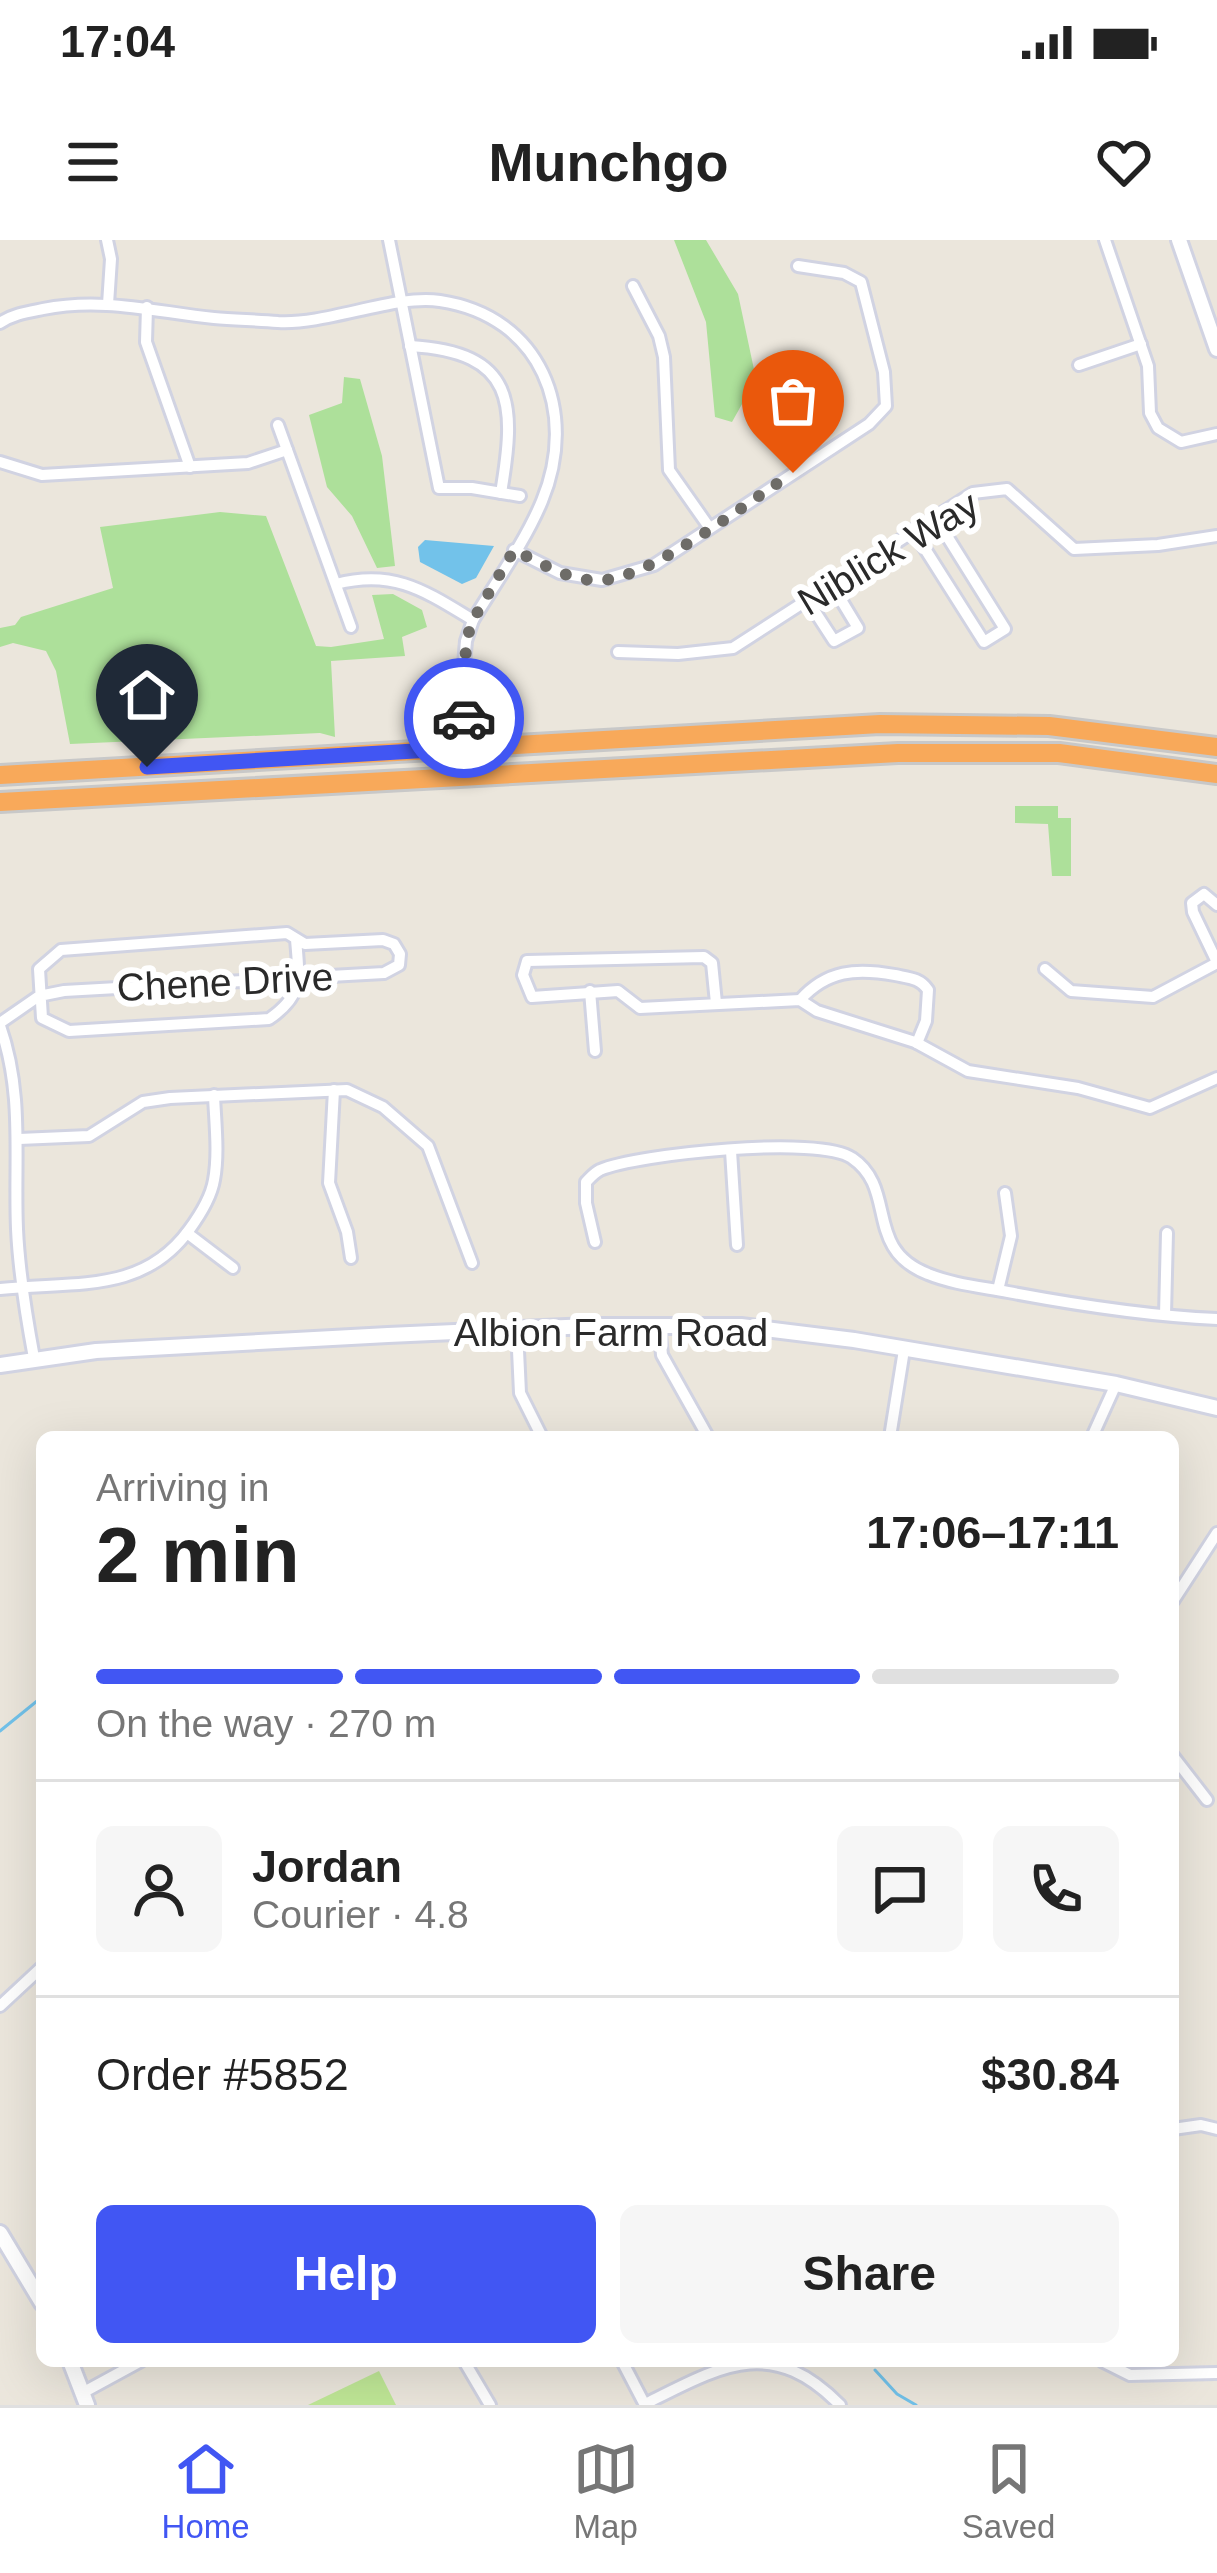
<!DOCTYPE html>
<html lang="en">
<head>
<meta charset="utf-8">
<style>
	body { margin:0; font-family:Arial,sans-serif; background:#f6f6f6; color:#222; height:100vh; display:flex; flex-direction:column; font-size:45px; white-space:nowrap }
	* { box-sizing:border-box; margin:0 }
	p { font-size:39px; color:#767676 }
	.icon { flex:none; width:66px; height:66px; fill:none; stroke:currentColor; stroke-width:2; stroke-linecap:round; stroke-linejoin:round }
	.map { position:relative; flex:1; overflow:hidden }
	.sheet { position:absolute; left:36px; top:1191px; width:1143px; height:936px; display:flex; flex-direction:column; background:#fff; border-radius:18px; box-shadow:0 12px 48px #0002 }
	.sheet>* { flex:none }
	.pin { position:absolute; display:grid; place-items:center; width:102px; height:102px; color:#fff; margin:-123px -51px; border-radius:50% 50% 50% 0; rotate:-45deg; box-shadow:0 0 12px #0007 }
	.pin .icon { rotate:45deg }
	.courier { position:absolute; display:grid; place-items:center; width:120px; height:120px; margin:-60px; border:9px solid #4156f3; border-radius:50%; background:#fff; color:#222; box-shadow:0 3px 15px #0007 }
	.head em { font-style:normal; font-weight:700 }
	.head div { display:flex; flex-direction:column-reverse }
	.head { display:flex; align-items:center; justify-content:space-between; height:204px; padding:0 60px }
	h1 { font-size:78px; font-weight:700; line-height:90px }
	.bar { display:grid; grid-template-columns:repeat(4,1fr); gap:18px 12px; align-content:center; height:144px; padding:0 60px }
	.bar i { height:15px; border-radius:9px; background:#e0e0e0 }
	.bar .current { background:#4156f3 }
	.bar p { grid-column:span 4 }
	.line { display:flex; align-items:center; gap:30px; padding:0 60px; border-top:3px solid #e0e0e0 }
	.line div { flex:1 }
	.round { display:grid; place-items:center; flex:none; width:126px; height:126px; border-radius:18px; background:#f6f6f6 }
	.button { display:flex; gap:24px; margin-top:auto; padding:24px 60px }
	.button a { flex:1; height:138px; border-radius:18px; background:#4156f3; color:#fff; font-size:48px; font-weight:700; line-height:138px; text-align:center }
	.button a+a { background:#f6f6f6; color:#222 }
	.status { display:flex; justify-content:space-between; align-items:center; height:84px; padding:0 60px; background:#fff; direction:ltr }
	.status svg { height:33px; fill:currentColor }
	header { display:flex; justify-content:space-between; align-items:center; height:156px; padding:0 60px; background:#fff; font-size:54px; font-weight:700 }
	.dock { display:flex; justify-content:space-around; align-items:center; height:168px; border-top:3px solid #e0e0e0; background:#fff; font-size:33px; color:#767676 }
	.dock a { display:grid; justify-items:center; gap:6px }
	.dock .current { color:#4156f3 }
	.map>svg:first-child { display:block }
</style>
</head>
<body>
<div class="status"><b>17:04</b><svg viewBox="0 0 49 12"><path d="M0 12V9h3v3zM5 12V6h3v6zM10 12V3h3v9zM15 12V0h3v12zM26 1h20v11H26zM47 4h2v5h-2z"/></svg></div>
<header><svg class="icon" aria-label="menu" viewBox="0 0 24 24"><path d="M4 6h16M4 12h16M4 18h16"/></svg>Munchgo<svg class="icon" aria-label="heart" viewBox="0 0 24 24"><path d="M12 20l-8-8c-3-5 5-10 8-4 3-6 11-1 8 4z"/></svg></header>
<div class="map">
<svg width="1217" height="2165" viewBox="0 0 1217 2165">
	<rect width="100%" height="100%" fill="#ebe6dc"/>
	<!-- green -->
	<g fill="#ade09a">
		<polygon points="674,0 706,0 738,54 756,139 732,182 715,177 706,82"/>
		<polygon points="344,137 360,139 382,216 395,326 377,328 352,276 327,247 309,175 342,163"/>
		<polygon points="220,272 266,276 316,406 331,407 384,399 372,355 393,354 422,370 427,387 402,397 405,416 331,421 335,497 320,493 70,504 56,431 46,411 13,403 0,407 0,388 15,385 21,377 113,348 100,287"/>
		<polygon points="1015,566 1058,566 1058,578 1071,578 1071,636 1052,636 1048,584 1015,583"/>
	</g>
	<!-- pitch -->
	<polygon fill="#bfe796" points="379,2131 396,2165 308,2165"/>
	<!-- water -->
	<polygon fill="#72c2ea" points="425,300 494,306 476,338 462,344 420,322 418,307"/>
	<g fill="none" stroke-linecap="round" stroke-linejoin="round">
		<!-- stream -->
		<g stroke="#72c2ea" stroke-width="3">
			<polyline points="0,1491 42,1457"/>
			<polyline points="875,2130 897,2154 916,2165"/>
		</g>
		<defs>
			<g id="street">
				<polyline points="107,0 111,19 108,64"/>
				<polyline points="389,0 439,248 472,248 520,256"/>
				<polyline points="1105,0 1148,126 1150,173 1158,188 1181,202 1217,194"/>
				<polyline points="633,46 659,96 664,117 669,230 709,287"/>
				<polyline points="147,67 146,102 190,227"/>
				<path d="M0 83C13 74 28 72 43 69 103 57 155 72 214 78 235 80 257 80 278 82 327 85 395 54 440 61 541 76 579 172 542 261 525 302 496 342 473 380L466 401 463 436 465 508"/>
				<path d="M410 106C516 112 516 164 501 253"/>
				<polyline points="1079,125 1141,104"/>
				<polyline points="278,185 351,387"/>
				<polyline points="0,222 42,235 248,223 287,210"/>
				<polyline points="913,290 984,402 1005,389 935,277"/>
				<polyline points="514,310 560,333 602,340 654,325 869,184 886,166 884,132 861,42 844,33 798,26"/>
				<path d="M336 344C394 329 425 351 473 380"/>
				<polyline points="808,361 834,401 858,388 832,345"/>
				<polyline points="618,412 678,414 733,408 973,253 1007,249 1074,309 1158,305 1217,296"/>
				<polyline points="1217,665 1204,654 1192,663 1193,672 1217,722"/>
				<polyline points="1045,729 1071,751 1153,757 1217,723"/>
				<polyline points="590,751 595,811"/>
				<path d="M800 760C827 730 856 728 895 735 909 738 920 738 928 750L926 781 917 803"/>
				<polyline points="716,763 712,723 704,717 527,721 523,735 532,757 618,751 640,768 800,760 817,771 915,802 968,831 1078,848 1150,868 1217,838"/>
				<path d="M0 783 39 756 64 751 384 733 399 725 400 714 394 704 383 700 305 704 287 693 61 710 39 729 42 778 69 791 269 779C304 755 299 738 296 699"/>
				<path d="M0 786C24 854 14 919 17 989 19 1033 26 1075 34 1118"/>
				<polyline points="334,850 329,943 347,992 351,1018"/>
				<polyline points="19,899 89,896 143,862 170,858 347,850 383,867 428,906 472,1023"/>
				<polyline points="731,911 737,1005"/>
				<polyline points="187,993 233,1028"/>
				<path d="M595 1002 586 963V942C591 937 594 933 600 930 637 914 820 895 852 918 898 949 863 1009 928 1034 952 1044 982 1047 1008 1052 1077 1065 1147 1076 1217 1079"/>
				<path d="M0 1049C72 1041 142 1055 189 990 200 975 211 958 214 940 219 913 215 882 214 855"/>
				<polyline points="998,1050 1011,996 1005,953"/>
				<polyline points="1165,1075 1167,993"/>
				<polyline points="659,1084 662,1115 708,1197"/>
				<polyline points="517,1089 520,1153 542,1197"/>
				<polyline points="890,1197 904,1110"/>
				<polyline points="1092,1197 1116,1144"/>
				<polyline points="1173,1361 1217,1293"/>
				<polyline points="1173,1516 1207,1560"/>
				<polyline points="0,1766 42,1727"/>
				<polyline points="1173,1889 1201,1885 1217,1889"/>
				<polyline points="464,2121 490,2165"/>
				<polyline points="622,2121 645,2165"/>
				<polyline points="1102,2121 1130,2135 1217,2133"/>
				<polyline points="84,2152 141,2121"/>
				<path d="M645 2164C721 2126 771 2095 840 2165"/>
			</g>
			<g id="secondary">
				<polyline points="1179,0 1217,109"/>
				<polyline points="0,1125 96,1111 388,1095 589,1086 741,1086 854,1100 1116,1144 1217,1168"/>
				<polyline points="0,1993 42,2063"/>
				<polyline points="70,2121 87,2165"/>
			</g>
			<g id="highway">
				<polyline points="0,535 880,484 1049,486 1217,507"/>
				<polyline points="0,562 898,513 1059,513 1217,534"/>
			</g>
		</defs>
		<!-- street casing -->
		<use href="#street" stroke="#d1d3e2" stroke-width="16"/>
		<!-- secondary casing -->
		<use href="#secondary" stroke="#d1d3e2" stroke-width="20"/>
		<!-- highway casing -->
		<use href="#highway" stroke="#c8c8c8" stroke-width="24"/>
		<!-- street -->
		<use href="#street" stroke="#fff" stroke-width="10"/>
		<!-- secondary -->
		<use href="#secondary" stroke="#fff" stroke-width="14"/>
		<!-- highway -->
		<use href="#highway" stroke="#f8a95a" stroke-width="18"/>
	</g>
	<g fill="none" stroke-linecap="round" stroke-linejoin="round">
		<!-- done -->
		<path stroke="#6e6c68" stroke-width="12" stroke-dasharray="0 21.6" d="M464 478 466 401 473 380 514 310C541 323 572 343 603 340 654 336 746 263 793 233"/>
		<!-- route -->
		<polyline stroke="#4156f3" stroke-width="15" points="147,527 465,508 464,478"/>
	</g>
	<g text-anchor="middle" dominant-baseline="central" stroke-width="12" stroke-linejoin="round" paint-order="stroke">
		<!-- street labels -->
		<g font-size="39" fill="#2a2a2a" stroke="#fff">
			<text transform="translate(888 313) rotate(-31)">Niblick Way</text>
			<text transform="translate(225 742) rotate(-3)">Chene Drive</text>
			<text x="611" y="1092">Albion Farm Road</text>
		</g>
	</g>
</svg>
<div class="pin" style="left:793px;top:233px;background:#ea580c"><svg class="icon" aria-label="bag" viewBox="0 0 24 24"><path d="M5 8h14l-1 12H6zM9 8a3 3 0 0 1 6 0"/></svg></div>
<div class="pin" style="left:147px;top:527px;background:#1f2937"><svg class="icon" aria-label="home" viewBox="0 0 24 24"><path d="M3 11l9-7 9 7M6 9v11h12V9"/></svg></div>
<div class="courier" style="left:464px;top:478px"><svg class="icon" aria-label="car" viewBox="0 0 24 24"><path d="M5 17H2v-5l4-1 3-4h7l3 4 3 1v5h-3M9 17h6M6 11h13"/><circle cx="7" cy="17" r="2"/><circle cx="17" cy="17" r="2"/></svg></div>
<section class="sheet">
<div class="head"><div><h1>2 min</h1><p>Arriving in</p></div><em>17:06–17:11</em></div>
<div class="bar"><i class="current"></i><i class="current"></i><i class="current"></i><i></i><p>On the way · 270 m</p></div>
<div class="line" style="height:216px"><a class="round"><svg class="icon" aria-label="person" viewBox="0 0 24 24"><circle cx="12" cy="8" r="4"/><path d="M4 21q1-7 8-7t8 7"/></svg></a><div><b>Jordan</b><p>Courier · 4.8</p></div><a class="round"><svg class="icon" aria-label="chat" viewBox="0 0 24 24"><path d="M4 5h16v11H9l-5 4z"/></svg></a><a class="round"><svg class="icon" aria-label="phone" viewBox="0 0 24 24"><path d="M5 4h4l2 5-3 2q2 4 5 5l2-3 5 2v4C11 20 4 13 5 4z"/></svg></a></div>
<div class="line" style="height:156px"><div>Order #5852</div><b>$30.84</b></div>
<div class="button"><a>Help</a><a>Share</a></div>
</section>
</div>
<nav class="dock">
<a class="current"><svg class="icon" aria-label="home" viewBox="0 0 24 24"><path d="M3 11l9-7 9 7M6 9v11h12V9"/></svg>Home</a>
<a><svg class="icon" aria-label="map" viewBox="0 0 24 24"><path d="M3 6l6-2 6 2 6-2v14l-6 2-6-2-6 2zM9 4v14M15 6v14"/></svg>Map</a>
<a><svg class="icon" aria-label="saved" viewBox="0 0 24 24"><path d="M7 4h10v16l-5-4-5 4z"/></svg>Saved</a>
</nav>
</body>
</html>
